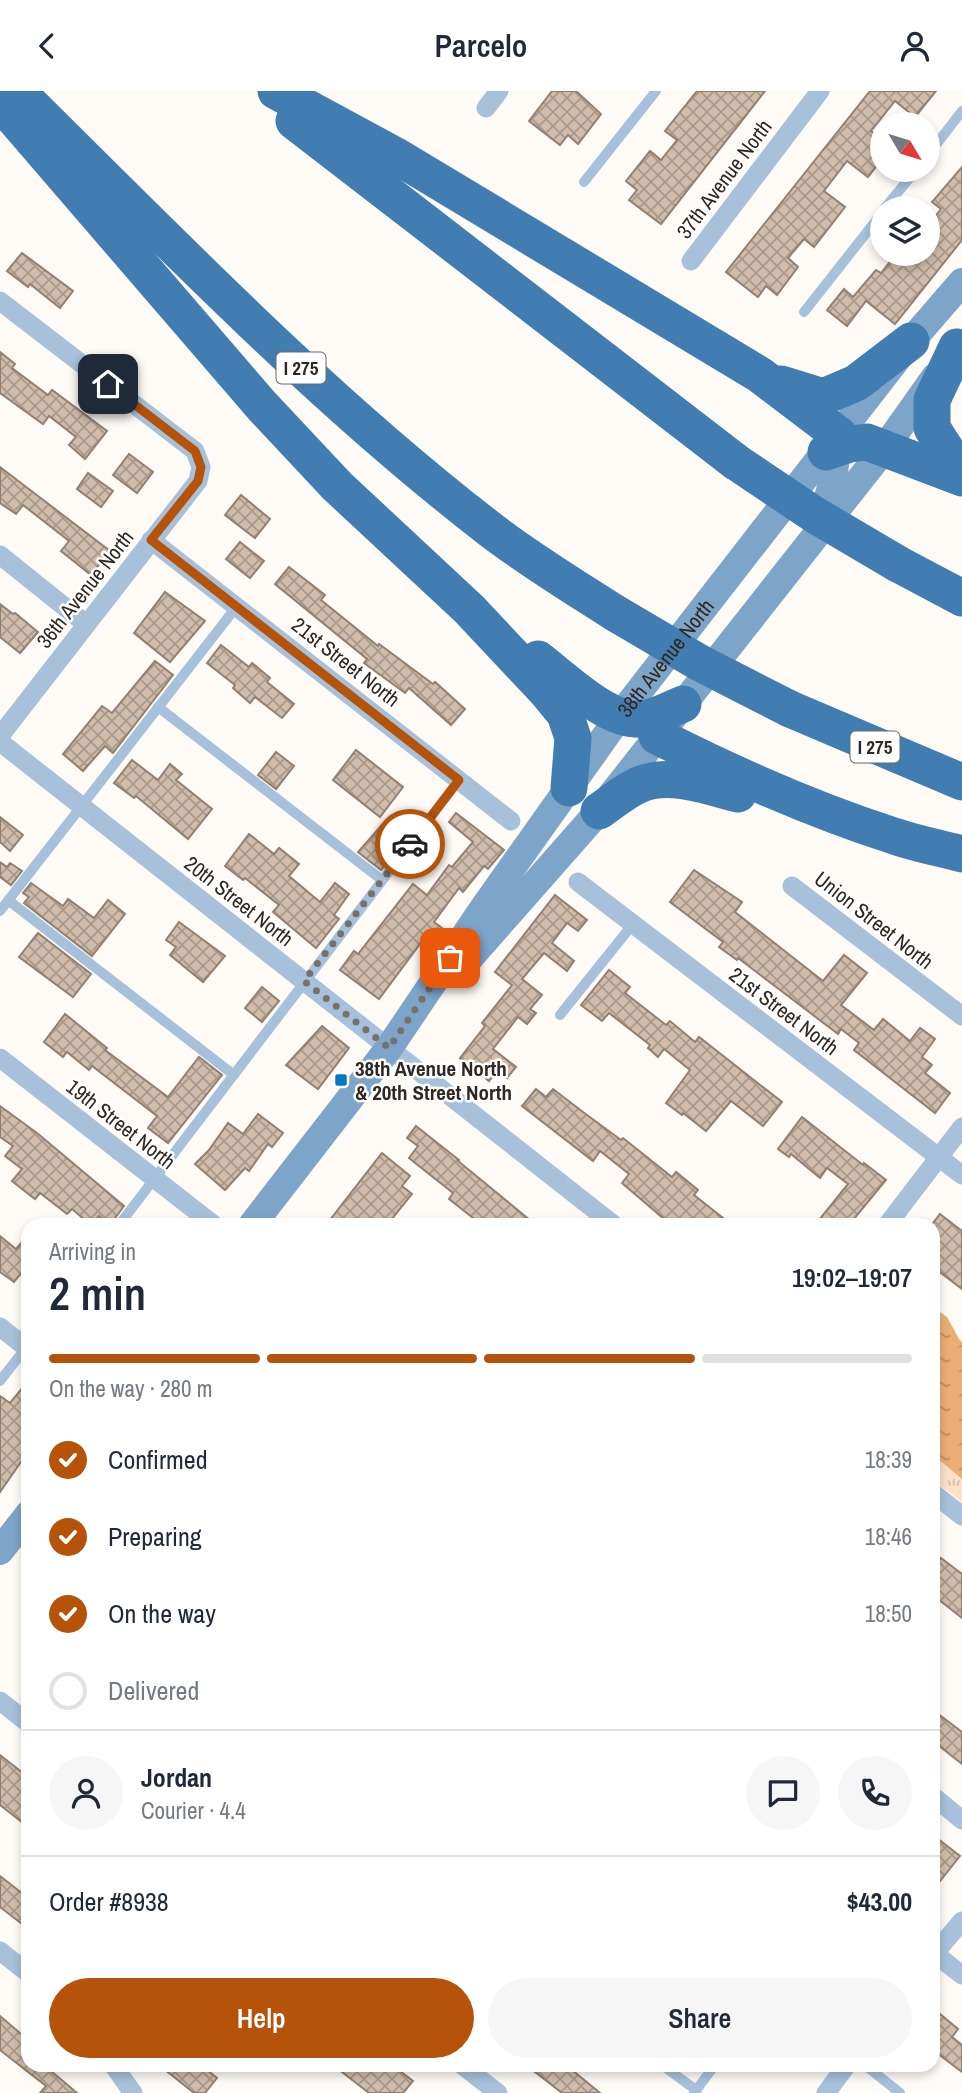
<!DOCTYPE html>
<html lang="en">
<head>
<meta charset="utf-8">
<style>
	body { margin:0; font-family:"Archivo Narrow",sans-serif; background:#f6f6f7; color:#1f2937; height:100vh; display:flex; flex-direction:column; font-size:26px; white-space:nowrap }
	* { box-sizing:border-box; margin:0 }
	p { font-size:23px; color:#747a83 }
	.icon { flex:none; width:38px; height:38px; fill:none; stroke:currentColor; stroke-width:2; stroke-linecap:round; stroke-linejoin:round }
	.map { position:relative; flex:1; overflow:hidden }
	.panel { position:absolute; left:21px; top:1127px; width:919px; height:854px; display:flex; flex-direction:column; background:#fff; border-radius:21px; box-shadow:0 4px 10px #0003 }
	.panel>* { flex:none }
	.needle { width:46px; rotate:128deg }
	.tools { position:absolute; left:870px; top:21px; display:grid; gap:14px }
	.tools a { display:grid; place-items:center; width:70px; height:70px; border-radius:50%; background:#fff; box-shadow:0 4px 10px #0003; font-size:35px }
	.pin { position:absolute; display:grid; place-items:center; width:60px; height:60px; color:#fff; margin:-30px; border-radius:14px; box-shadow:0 4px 10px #0006 }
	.courier { position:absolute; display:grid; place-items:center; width:70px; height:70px; margin:-35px; border:5px solid #b45309; border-radius:50%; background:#fff; color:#222; box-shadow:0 2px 9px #0007 }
	.overview em { font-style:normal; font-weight:600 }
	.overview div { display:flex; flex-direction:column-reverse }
	.overview { display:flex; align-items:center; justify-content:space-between; height:119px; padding:0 28px }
	h1 { font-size:46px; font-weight:600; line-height:52px }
	.bar { display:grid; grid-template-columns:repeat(4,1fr); gap:10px 7px; align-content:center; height:84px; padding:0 28px }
	.bar i { height:9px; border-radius:5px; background:#e0e1e3 }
	.bar .current { background:#b45309 }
	.bar p { grid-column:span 4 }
	.line { display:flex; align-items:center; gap:18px; padding:0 28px; border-top:2px solid #e0e1e3 }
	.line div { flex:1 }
	.round { display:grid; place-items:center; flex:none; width:74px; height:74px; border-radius:37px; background:#f6f6f7 }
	ol { padding:0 28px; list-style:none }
	li { display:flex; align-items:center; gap:21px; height:77px }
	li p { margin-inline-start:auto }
	li .icon { padding:7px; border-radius:50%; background:#b45309; color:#fff; stroke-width:4 }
	li:last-child { color:#747a83 }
	li i { width:38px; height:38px; border:4px solid #e0e1e3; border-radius:50% }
	.button { display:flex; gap:14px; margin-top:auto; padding:14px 28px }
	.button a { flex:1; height:80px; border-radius:42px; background:#b45309; color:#fff; font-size:28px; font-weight:600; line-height:80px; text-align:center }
	.button a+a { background:#f6f6f7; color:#1f2937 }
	header { display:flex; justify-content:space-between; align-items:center; height:91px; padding:0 28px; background:#fff; font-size:32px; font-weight:600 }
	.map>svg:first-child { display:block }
</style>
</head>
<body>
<header><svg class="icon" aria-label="back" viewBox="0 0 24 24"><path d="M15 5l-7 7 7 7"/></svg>Parcelo<svg class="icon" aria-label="person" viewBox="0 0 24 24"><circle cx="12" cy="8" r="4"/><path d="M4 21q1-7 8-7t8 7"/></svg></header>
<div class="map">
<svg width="962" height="2002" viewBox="0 0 962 2002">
	<defs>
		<pattern id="park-tufts" width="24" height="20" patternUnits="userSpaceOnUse" patternTransform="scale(1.75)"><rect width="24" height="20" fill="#fce0c7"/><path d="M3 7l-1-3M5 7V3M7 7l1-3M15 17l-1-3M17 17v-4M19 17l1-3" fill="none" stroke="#d8c0ab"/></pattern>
		<pattern id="water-ripples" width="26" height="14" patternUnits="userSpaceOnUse" patternTransform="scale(1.75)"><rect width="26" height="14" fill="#eaae75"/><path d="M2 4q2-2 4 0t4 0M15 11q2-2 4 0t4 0" fill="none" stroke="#be8e60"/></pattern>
		<pattern id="building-cross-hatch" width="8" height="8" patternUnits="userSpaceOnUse" patternTransform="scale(1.75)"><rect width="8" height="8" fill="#cfbcaa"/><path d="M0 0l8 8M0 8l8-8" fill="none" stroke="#a8998a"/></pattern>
	</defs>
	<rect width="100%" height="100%" fill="#fefaf6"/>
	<!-- park -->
	<polygon fill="url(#park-tufts)" points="933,1364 962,1388 962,1411 933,1389"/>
	<!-- water -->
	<polygon fill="url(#water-ripples)" points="933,1216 947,1226 959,1248 962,1251 962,1388 933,1364"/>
	<!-- building -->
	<g fill="url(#building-cross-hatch)" stroke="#928070" stroke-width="2">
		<polygon points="552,0 576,0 601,23 578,53 568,44 560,54 529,30"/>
		<polygon points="697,0 765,0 661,133 629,109 637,99 626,90 650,60 661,69 677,49 665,40"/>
		<polygon points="870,0 936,0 915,26 895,10 871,40 882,49 882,68 868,86 847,70 824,100 845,116 814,156 804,148 788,167 798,176 777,204 766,195 758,206 726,181"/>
		<polygon points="962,76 962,149 895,233 866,210 847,235 827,219 844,198 853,206 876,179 881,182 896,163 928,163 928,135 941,118 932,111"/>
		<polygon points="22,162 73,200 60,217 30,193 28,196 7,180"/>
		<polygon points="0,261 15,273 12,277 48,304 52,299 107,340 85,368 69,354 76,346 49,325 43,333 0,302"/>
		<polygon points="129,363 153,381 137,402 113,384"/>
		<polygon points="0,376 110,460 91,484 61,460 69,450 23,414 16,423 0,412"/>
		<polygon points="88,382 113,400 101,416 77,398"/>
		<polygon points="241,404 270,428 255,447 225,424"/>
		<polygon points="240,451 264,470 250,487 226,468"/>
		<polygon points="289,476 325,504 321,509 378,555 379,553 433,593 435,591 465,618 451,634 409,597 405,602 364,572 367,568 275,493"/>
		<polygon points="165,501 205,530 170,571 134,542"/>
		<polygon points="0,513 13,523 15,522 38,541 20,562 0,546"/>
		<polygon points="221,554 249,576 252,572 270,587 267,591 294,613 282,627 255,606 250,612 233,597 235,594 207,572"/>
		<polygon points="155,570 173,584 113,662 105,655 83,680 63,663 102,615 112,622"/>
		<polygon points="356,659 403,696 380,726 333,689"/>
		<polygon points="276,661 294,675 276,698 258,684"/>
		<polygon points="132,669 158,689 170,673 182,683 176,689 212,718 188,748 136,705 134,707 114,692"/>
		<polygon points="456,722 504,759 488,778 484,775 463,801 459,797 434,831 442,837 426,858 420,853 379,908 340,879 354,860 358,863 413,793 427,804 449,774 452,776 473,751 449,731"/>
		<polygon points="0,726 23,744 10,760 0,751"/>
		<polygon points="381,735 402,752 381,779 358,761"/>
		<polygon points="249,743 274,763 279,757 299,773 289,785 320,811 335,792 349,803 334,824 339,828 316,857 273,821 279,814 245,787 243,789 225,775"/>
		<polygon points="0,771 7,776 10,772 22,780 11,794 0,786"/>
		<polygon points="694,779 742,811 735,821 823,890 844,864 867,882 841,914 874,939 883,928 910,950 920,937 935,948 922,966 932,974 925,982 950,1002 935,1022 854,959 859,952 841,938 838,943 738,867 737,869 719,856 723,851 670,811"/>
		<polygon points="31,792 63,815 68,808 94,827 108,809 125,823 92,865 24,812 29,806 23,802"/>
		<polygon points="555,804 587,829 578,840 567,832 552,852 574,870 567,880 544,862 522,888 542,904 530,918 536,922 527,933 518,926 493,958 516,976 507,987 498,979 489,990 460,967 485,935 482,932 512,894 495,881"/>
		<polygon points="179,831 225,865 203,891 170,864 176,856 166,849"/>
		<polygon points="38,842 91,883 73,906 19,866"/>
		<polygon points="609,879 630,896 625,902 666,934 670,930 695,951 699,946 782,1011 763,1035 731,1010 706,1040 683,1022 682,1024 666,1012 690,979 664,958 658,966 648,957 650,954 609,922 602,930 581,914"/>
		<polygon points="262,896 279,910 262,931 245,917"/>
		<polygon points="65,923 107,957 105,959 168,1006 199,966 222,984 168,1052 148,1037 157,1025 92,975 89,979 67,961 63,966 44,951"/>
		<polygon points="322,935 349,957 318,998 286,974"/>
		<polygon points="536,998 546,1006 553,998 583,1021 621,1049 623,1047 672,1086 676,1081 698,1099 694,1104 732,1134 671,1134 622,1092 629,1083 600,1060 593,1070 522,1015"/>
		<polygon points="0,1015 37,1042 124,1115 110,1134 99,1125 91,1134 72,1118 67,1123 40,1102 35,1108 12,1090 22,1078 5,1065 13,1055 0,1046"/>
		<polygon points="258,1023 283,1042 272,1056 268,1053 249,1080 245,1077 225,1099 195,1073 209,1059 228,1032 243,1043"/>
		<polygon points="802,1026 863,1074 864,1072 886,1089 849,1134 815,1134 848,1093 827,1077 820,1087 791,1063 789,1066 778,1058"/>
		<polygon points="416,1035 459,1069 458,1070 536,1134 482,1134 449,1108 453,1102 409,1067 418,1055 407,1047"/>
		<polygon points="382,1062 410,1085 402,1095 412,1103 387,1134 326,1134"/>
		<polygon points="940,1123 962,1140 962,1198 933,1176 933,1132"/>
		<polygon points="28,1144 28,1174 14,1191 0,1181 0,1145 16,1158"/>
		<polygon points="28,1290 28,1361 0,1401 0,1305 10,1312"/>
		<polygon points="941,1467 962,1483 962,1527 933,1504 933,1478"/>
		<polygon points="933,1619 962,1641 962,1673 933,1650"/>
		<polygon points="0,1664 28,1686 28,1736 0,1714"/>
		<polygon points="933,1744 960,1765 933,1799"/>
		<polygon points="0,1785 28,1807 28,1826 22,1833 0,1816"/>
		<polygon points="940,1923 958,1938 952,1946 962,1954 962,1981 933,1959 933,1932"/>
		<polygon points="0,1925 28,1949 28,1974 44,1974 77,2002 40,2002 46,1995 0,1959"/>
		<polygon points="159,1974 201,1974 217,1987 205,2002 194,2002"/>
		<polygon points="333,1974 392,1974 413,1990 403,2002 369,2002"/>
		<polygon points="526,1974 566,1974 600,2002 562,2002"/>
	</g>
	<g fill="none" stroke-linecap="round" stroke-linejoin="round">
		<!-- lane -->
		<g stroke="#a7c1da" stroke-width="10">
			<polyline points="928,64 962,20"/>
			<polyline points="584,91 656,0"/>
			<polyline points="885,117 916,79"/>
			<polyline points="804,221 882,122"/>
			<polyline points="158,616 382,789"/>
			<polyline points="8,809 234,984"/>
			<polyline points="0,820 237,515"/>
			<polyline points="560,924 633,833"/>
			<polyline points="119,1134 459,689"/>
			<polyline points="0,1290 28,1254"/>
			<polyline points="662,1974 696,1999"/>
			<polyline points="865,1974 900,2002"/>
			<polyline points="694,2002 715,1974"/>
		</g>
		<!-- street -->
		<g stroke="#a7c1da" stroke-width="19">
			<polyline points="486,17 499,0"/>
			<polyline points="691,170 820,0"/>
			<polyline points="0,210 195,360 201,376 198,390 0,645"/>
			<polyline points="151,449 511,730"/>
			<polyline points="0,464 86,533"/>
			<polyline points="0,651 614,1134"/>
			<polyline points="578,791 962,1084"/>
			<polyline points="792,795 962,925"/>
			<polyline points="0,967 214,1134"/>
			<polyline points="887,1134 962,1036"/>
			<polyline points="0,1236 28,1258"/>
			<polyline points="933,1402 962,1425"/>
			<polyline points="0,1610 28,1632"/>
			<polyline points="933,1705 962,1729"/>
			<polyline points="0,1860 28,1882"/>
			<polyline points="934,1862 962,1884"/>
			<polyline points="933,1864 962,1830"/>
			<polyline points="113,1974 133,2002"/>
			<polyline points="462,1974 498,2002"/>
			<polyline points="826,2002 847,1974"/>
		</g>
		<!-- secondary -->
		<g stroke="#7da4c9" stroke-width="28">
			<polyline points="822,430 833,388 839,346"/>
			<polyline points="459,879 599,720 884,358 935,286"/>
			<path id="s1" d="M252 1134 389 957 482 819 619 626 911 250 962 191"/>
			<polyline points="0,1460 28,1424"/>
		</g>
		<!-- highway -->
		<g stroke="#427db1" stroke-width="37">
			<polyline points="276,0 398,66 760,284 839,344"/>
			<path d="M20 3C172 153 321 308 491 439 530 469 573 495 615 522"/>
			<polyline points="0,11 262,315 337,395 469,518 547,601 565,623 573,647 569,697"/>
			<polyline points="294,30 736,371"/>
			<polyline points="957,256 932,309 932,337 962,384"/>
			<polyline points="781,293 823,306 856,292 911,250"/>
			<polyline points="826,361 850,353 867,351 962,387"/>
			<polyline points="898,473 962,507"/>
			<path d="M538 568C563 587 609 632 641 628 655 627 670 618 683 613"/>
			<polyline points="790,618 962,691"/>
			<path d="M657 645C734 684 813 719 894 745 917 753 940 757 962 763"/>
			<path d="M599 720C612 711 626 699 641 693 671 681 709 696 738 703"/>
		</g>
		<!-- highway-bridge -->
		<g stroke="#427db1" stroke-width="37">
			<polyline points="736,371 815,424 898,473"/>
			<polyline points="615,522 700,572 790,618"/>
		</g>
	</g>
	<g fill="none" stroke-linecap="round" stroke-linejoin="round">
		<!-- done -->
		<polyline stroke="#77716c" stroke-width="7" stroke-dasharray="0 12.6" points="410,753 304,890 389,957 450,867"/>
		<!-- route -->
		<polyline stroke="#b45309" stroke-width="9" points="108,293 195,360 201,376 198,390 151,449 459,689 410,753"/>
	</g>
	<!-- markers -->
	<rect fill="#0876c1" stroke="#fff" stroke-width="2.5" x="334" y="982" width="14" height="14" rx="3.5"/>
	<g text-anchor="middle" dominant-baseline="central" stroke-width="5" stroke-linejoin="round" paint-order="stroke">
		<!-- shield labels -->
		<g fill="#fff" stroke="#6d6864" stroke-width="2">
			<rect x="276.5" y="261.5" width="49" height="31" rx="5"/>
			<rect x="850.5" y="640.5" width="49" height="31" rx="5"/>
		</g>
		<g font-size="19" font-weight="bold" fill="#2f2721">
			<text x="301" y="277">I 275</text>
			<text x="875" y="656">I 275</text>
		</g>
		<!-- street labels -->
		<g font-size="21" fill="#2f2721" stroke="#fff">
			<text transform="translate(724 88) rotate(-53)">37th Avenue North</text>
			<text transform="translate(85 498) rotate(-52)">36th Avenue North</text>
			<text stroke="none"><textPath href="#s1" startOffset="702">38th Avenue North</textPath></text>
			<text transform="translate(346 571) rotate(38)">21st Street North</text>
			<text transform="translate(239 810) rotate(38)">20th Street North</text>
			<text transform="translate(874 829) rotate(38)">Union Street North</text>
			<text transform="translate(784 920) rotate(37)">21st Street North</text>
			<text transform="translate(121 1033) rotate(38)">19th Street North</text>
		</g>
		<!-- poi labels -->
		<g font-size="21" font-weight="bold" fill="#2f2721" stroke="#fff" text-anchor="start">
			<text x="355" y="977">38th Avenue North<tspan x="355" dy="24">&amp; 20th Street North</tspan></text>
		</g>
	</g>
</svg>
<div class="tools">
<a><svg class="needle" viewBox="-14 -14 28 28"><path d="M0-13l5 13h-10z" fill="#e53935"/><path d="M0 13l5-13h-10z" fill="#747a83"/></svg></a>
<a><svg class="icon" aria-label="layers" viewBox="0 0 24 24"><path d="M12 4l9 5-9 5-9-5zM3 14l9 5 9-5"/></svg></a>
</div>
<div class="pin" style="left:450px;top:867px;background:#ea580c"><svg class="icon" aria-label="bag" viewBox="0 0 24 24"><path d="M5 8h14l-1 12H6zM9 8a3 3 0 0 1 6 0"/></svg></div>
<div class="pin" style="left:108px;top:293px;background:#1f2937"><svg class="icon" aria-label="home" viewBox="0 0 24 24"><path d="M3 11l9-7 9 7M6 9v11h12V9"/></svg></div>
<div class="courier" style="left:410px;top:753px"><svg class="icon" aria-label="car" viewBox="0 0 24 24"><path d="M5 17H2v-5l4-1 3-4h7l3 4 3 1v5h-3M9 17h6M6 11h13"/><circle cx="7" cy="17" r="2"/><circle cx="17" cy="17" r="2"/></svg></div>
<section class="panel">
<div class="overview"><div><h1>2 min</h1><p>Arriving in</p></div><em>19:02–19:07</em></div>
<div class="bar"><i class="current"></i><i class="current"></i><i class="current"></i><i></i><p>On the way · 280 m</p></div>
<ol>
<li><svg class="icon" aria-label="check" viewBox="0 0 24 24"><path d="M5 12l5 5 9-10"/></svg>Confirmed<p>18:39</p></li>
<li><svg class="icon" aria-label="check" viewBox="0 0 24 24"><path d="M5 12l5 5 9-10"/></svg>Preparing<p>18:46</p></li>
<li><svg class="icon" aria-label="check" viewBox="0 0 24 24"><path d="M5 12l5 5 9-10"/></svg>On the way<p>18:50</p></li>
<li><i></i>Delivered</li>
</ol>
<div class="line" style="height:126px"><a class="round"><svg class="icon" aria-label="person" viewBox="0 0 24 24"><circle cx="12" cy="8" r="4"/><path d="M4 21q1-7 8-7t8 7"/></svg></a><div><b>Jordan</b><p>Courier · 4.4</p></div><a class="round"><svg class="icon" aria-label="chat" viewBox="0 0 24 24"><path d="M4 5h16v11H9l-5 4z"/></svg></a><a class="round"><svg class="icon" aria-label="phone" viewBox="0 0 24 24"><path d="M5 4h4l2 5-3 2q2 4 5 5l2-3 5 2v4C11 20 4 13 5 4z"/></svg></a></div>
<div class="line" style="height:91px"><div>Order #8938</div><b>$43.00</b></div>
<div class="button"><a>Help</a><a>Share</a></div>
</section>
</div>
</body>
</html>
